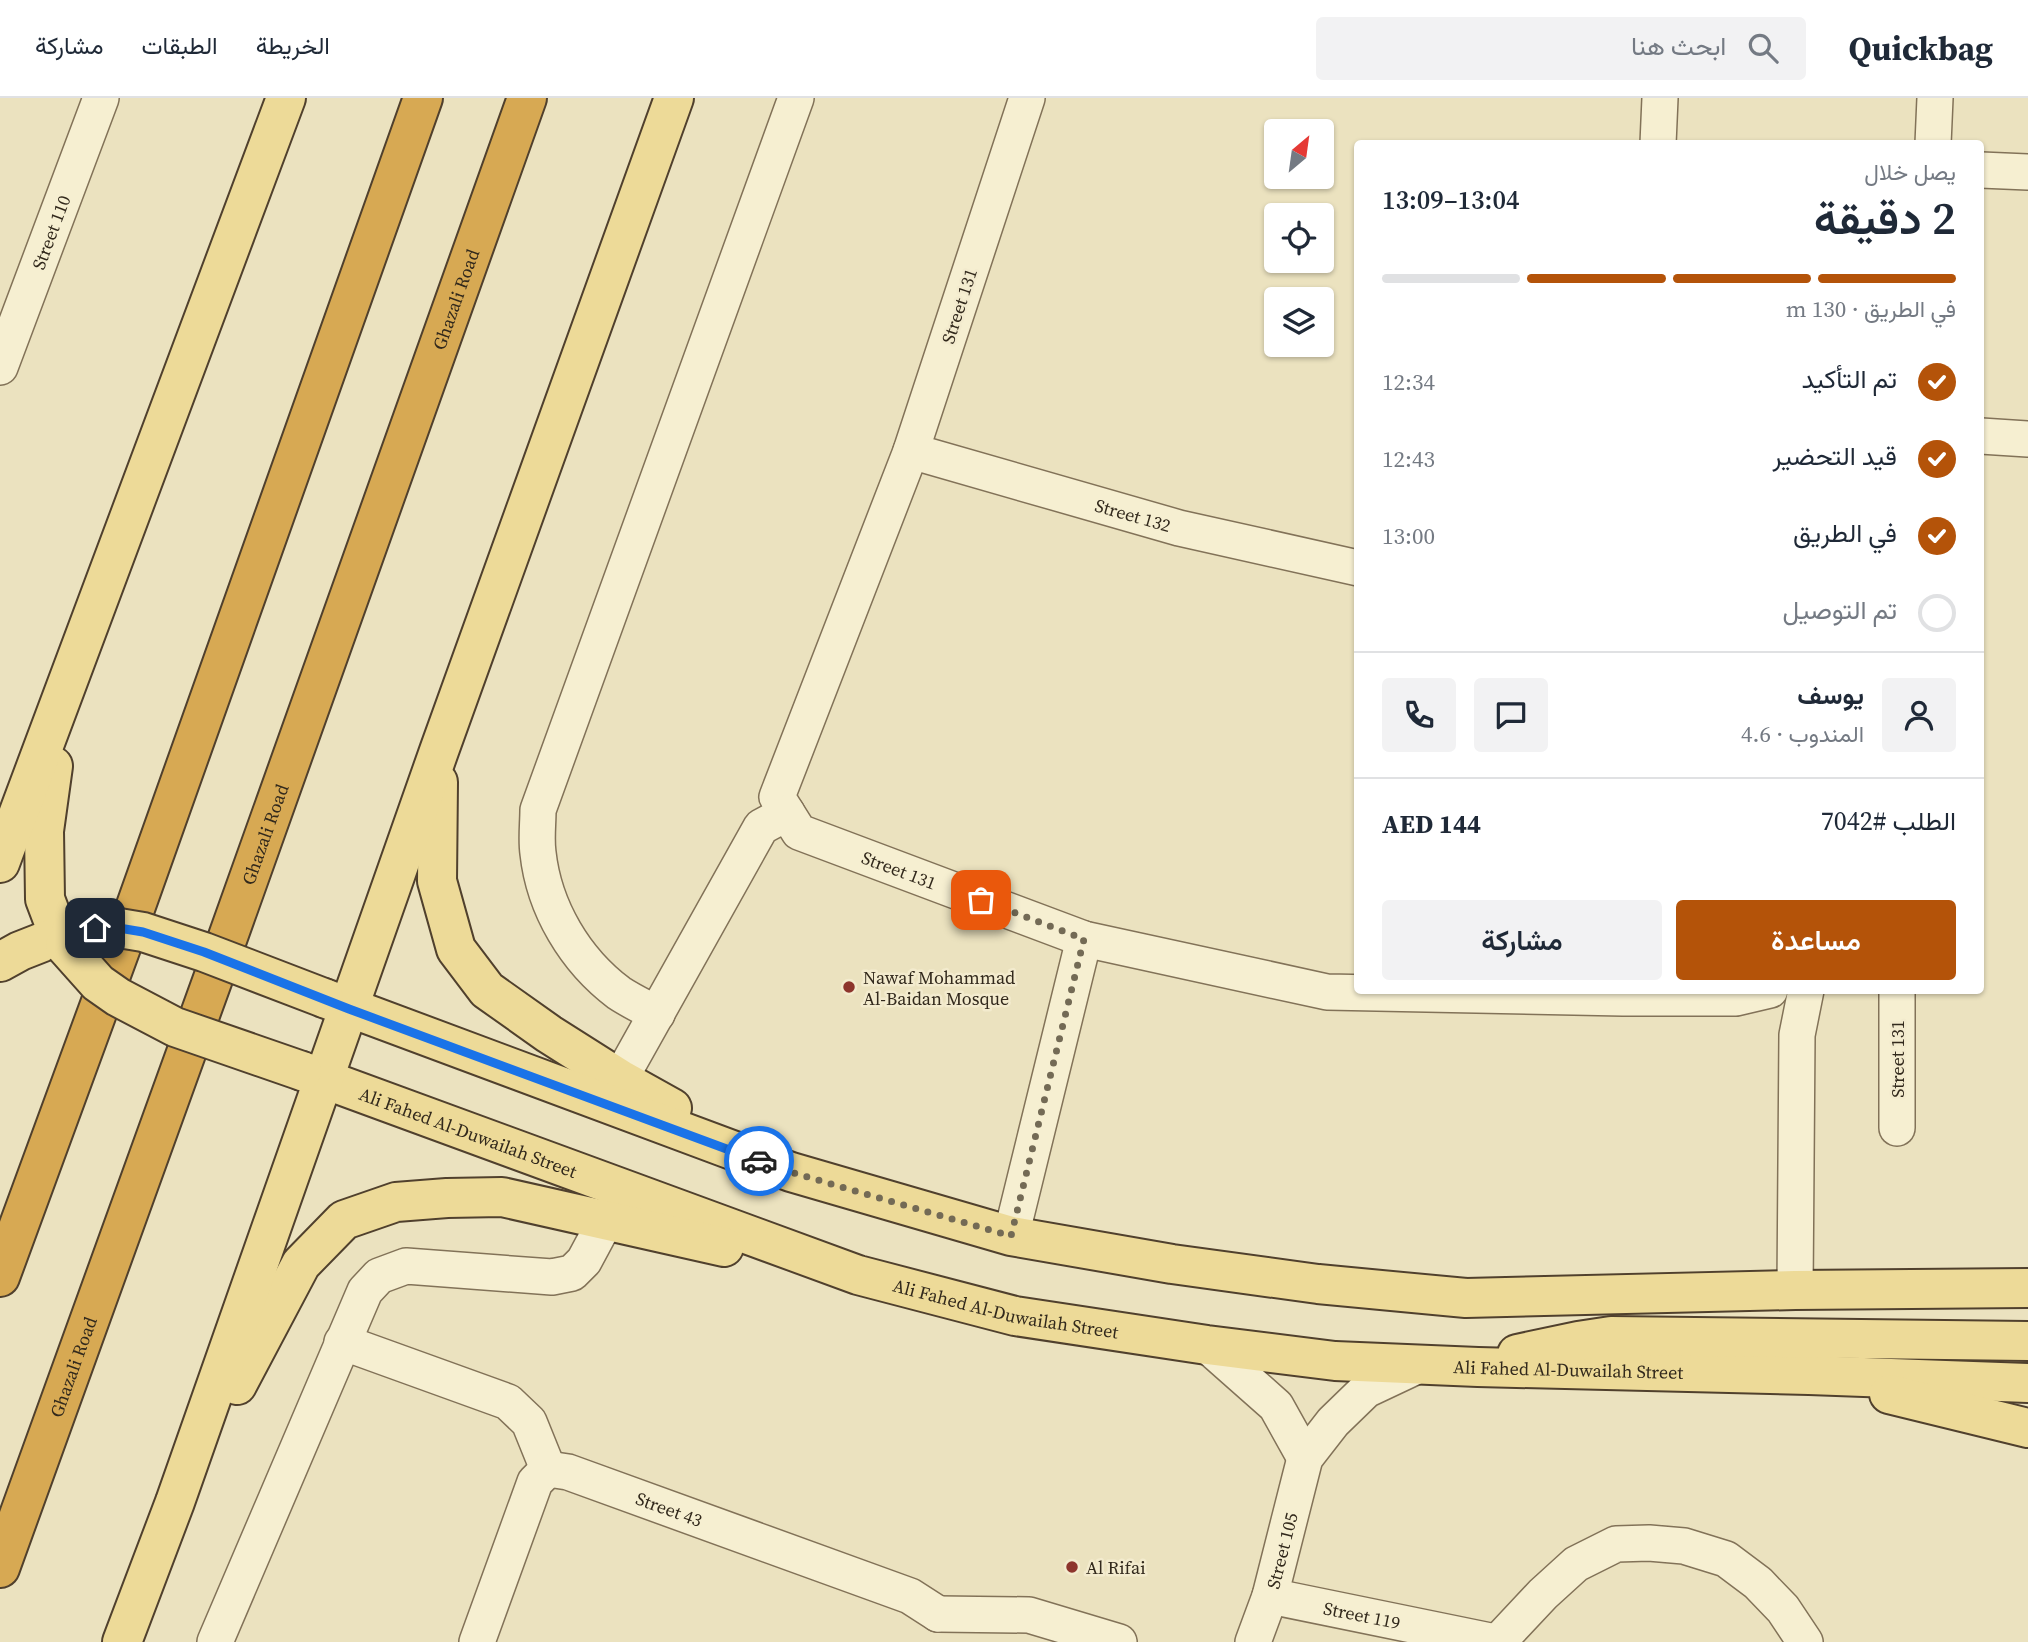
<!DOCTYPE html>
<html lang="ar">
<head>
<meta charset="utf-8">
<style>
	body { margin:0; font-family:"Source Serif 4",Vazirmatn,serif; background:#f2f2f3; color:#1f2937; direction:rtl; height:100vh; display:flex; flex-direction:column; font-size:26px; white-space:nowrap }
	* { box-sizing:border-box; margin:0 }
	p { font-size:23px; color:#747a83 }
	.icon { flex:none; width:38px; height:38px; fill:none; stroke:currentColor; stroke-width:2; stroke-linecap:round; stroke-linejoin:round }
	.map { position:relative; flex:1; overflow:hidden; direction:ltr }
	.side { position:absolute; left:1354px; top:42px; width:630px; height:854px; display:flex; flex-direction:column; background:#fff; border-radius:7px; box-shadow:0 2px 5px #0004; direction:rtl }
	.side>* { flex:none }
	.needle { width:46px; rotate:29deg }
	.controls { position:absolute; left:1264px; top:21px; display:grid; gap:14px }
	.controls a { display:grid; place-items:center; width:70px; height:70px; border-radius:7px; background:#fff; box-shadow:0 2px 5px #0004; font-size:35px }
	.pin { position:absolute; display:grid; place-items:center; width:60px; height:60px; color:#fff; margin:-30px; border-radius:14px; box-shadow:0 4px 10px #0006 }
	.courier { position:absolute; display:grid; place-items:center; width:70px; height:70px; margin:-35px; border:5px solid #1a73e8; border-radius:50%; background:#fff; color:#222; box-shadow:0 2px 9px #0007 }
	.head em { font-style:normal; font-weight:600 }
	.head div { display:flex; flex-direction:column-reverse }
	.head { display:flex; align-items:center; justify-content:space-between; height:119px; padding:0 28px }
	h1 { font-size:46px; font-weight:600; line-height:52px }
	.bar { display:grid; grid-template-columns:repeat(4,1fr); gap:10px 7px; align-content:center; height:84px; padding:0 28px }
	.bar i { height:9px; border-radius:5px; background:#e0e1e3 }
	.bar .active { background:#b45309 }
	.bar p { grid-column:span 4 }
	.line { display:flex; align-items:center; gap:18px; padding:0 28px; border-top:2px solid #e0e1e3 }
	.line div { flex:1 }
	.round { display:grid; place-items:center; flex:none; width:74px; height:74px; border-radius:7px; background:#f2f2f3 }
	ol { padding:0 28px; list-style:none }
	li { display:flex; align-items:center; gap:21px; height:77px }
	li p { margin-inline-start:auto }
	li .icon { padding:7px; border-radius:50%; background:#b45309; color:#fff; stroke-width:4 }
	li:last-child { color:#747a83 }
	li i { width:38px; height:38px; border:4px solid #e0e1e3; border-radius:50% }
	.primary-button { display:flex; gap:14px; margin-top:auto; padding:14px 28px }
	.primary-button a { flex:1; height:80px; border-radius:7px; background:#b45309; color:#fff; font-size:28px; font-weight:600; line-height:80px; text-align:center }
	.primary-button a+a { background:#f2f2f3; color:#1f2937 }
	header { display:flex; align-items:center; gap:42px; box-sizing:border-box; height:98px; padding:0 35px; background:#fff; border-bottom:2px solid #e0e1e3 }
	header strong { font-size:33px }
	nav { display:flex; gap:38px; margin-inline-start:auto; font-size:24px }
	.search { width:490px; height:63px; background:#f2f2f3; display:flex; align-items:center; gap:18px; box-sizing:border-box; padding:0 24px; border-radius:7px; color:#747a83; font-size:26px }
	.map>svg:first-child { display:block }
</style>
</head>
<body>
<header>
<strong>Quickbag</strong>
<div class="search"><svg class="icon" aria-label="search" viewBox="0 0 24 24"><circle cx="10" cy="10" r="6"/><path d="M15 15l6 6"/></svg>ابحث هنا</div>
<nav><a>الخريطة</a><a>الطبقات</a><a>مشاركة</a></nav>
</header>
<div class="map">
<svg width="2028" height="1544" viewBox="0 0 2028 1544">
	<rect width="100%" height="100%" fill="#ebe2bf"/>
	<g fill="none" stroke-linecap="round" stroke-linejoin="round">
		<defs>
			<g id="minor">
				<path id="s1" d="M1027 0 911 353 777 699 799 734 1084 841 1327 894 1623 900H1736L1770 892"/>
				<polyline points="1658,46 1660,0"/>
				<polyline points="1933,46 1935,0"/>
				<polyline points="1981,72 2028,74"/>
				<path id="s2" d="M0 269 101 0"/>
				<polyline points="1981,338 2028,341"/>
				<path id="s3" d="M911 353 1179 430 1358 470"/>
				<path d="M657 916C644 909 631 903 619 895 575 862 544 810 538 755 536 741 538 726 538 712L796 0"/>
				<polyline points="620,981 761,729 787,715"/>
				<polyline points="1897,1030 1897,892"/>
				<polyline points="1011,1138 1084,841"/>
				<polyline points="1795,1192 1797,937 1806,892"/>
				<polyline points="342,1244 508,1304 529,1324 548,1371"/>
				<polyline points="1207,1247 1276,1308 1305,1360"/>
				<path id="s4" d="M548 1371 568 1374 910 1498 938 1516"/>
				<path id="s5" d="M1270 1498 1495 1544"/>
				<polyline points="938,1516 1029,1517 1119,1544"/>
				<polyline points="215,1544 365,1193 379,1178 406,1168 552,1179 572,1175 584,1163 606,1122"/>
				<polyline points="477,1544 535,1384 548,1371"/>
				<path id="s6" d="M1253 1544 1270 1498 1305 1360 1333 1324 1366 1292 1419 1267"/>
				<polyline points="1498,1544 1543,1496 1576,1466 1616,1446 1649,1445 1684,1448 1726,1461 1758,1485 1783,1511 1805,1544"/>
			</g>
			<g id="major">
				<polyline points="53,668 44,733 45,801 59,838 65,848"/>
				<polyline points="438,684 437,783 456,851 487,892 549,936 620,981 672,1010"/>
				<polyline points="0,765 286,0"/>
				<polyline points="0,864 20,853 71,833"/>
				<polyline points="324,900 791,1074 1011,1138 1172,1166 1318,1186 1466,1200 1795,1192 2028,1190"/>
				<path id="s7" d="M302 973 858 1177 1015 1218 1207 1247 1335 1263 1478 1269 1809 1277 2028 1285"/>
				<polyline points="1517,1256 1578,1243 1611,1238 2028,1243"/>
				<polyline points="237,1287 301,1166 344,1122 396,1104 447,1100 502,1099 724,1149"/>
				<polyline points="1889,1296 2028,1330"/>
				<polyline points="122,1544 175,1404 439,653 674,0"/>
			</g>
			<g id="highway">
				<polyline points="0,1179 127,833 423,0"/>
				<path id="s8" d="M0 1470 219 864 527 0"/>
			</g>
		</defs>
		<!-- minor casing -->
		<use href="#minor" stroke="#827258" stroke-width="38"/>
		<!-- major casing -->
		<use href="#major" stroke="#50402d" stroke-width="42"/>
		<!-- highway casing -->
		<use href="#highway" stroke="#50402d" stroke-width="42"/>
		<!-- minor -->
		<use href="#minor" stroke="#f6efd1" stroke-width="35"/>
		<!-- major -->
		<use href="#major" stroke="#edda98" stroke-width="38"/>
		<!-- highway -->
		<use href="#highway" stroke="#d7a953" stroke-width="38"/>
		<defs>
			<g id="major-bridge">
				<polyline points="71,833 95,830 119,830 143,834 204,854 324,900"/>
				<polyline points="65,848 98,885 118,899 175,929 302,973"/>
			</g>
		</defs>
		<!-- major-bridge casing -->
		<use href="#major-bridge" stroke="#50402d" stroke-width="42" stroke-linecap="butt"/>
		<!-- major-bridge -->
		<use href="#major-bridge" stroke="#edda98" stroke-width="38"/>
	</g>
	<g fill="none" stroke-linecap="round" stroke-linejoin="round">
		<!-- done -->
		<polyline stroke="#736a55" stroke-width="7" stroke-dasharray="0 12.6" points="759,1063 790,1074 1011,1138 1084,841 981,802"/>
		<!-- route -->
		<polyline stroke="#1a73e8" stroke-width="9" points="95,830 119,830 143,834 204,854 349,911 759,1063"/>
	</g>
	<!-- markers -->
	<g fill="#8d352c" stroke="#f3ebce" stroke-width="2.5">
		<circle cx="849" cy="889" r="7"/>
		<circle cx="1072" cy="1469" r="7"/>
	</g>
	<g text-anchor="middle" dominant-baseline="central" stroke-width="5" stroke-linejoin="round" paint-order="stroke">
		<!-- street labels -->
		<g font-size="18" fill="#32291c" stroke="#f3ebce">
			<text stroke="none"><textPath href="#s2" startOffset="144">Street 110</textPath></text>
			<text stroke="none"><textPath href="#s8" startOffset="1348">Ghazali Road</textPath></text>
			<text transform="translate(959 208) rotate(-72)">Street 131</text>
			<text stroke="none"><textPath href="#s3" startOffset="231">Street 132</textPath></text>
			<text stroke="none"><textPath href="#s8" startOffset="780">Ghazali Road</textPath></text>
			<text stroke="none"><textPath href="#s1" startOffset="891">Street 131</textPath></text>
			<text transform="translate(1897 961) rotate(-90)">Street 131</text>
			<text stroke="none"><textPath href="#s7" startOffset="177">Ali Fahed Al-Duwailah Street</textPath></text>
			<text stroke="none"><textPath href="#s7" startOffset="744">Ali Fahed Al-Duwailah Street</textPath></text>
			<text stroke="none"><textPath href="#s8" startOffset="214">Ghazali Road</textPath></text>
			<text stroke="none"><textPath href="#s7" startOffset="1311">Ali Fahed Al-Duwailah Street</textPath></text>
			<text stroke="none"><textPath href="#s4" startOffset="128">Street 43</textPath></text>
			<text stroke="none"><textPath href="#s6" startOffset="96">Street 105</textPath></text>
			<text stroke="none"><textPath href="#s5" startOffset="94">Street 119</textPath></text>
		</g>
		<!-- poi labels -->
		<g font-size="18" fill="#32291c" stroke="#f3ebce" text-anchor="start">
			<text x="863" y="879">Nawaf Mohammad<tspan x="863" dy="21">Al-Baidan Mosque</tspan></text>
			<text x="1086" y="1469">Al Rifai</text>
		</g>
	</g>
</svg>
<div class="controls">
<a><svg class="needle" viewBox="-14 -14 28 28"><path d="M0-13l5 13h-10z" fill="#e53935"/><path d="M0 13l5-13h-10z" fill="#747a83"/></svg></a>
<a><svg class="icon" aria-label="locate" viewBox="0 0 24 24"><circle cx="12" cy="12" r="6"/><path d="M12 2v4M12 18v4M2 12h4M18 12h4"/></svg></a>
<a><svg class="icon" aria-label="layers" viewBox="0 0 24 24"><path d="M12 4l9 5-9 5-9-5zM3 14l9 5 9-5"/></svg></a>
</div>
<div class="pin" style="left:981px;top:802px;background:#ea580c"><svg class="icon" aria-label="bag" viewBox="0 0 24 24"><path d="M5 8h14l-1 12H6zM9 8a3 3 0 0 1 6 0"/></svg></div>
<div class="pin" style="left:95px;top:830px;background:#1f2937"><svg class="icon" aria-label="home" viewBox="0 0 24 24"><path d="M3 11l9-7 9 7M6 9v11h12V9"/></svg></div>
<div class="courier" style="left:759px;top:1063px"><svg class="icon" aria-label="car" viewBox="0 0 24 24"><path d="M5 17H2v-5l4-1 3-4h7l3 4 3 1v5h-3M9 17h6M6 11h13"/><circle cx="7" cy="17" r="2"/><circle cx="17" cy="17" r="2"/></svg></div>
<section class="side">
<div class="head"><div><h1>2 دقيقة</h1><p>يصل خلال</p></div><em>13:04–13:09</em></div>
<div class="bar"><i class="active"></i><i class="active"></i><i class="active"></i><i></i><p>في الطريق · 130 m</p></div>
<ol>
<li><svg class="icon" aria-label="check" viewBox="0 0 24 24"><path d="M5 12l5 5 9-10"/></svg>تم التأكيد<p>12:34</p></li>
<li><svg class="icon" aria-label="check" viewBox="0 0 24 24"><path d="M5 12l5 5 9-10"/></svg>قيد التحضير<p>12:43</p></li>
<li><svg class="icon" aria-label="check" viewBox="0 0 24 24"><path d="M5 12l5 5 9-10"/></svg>في الطريق<p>13:00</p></li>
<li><i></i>تم التوصيل</li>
</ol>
<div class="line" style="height:126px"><a class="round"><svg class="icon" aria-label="person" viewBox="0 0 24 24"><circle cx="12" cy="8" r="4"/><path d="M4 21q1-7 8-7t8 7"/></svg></a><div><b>يوسف</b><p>المندوب · 4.6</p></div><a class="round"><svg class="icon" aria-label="chat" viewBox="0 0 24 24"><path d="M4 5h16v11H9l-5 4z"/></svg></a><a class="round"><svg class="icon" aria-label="phone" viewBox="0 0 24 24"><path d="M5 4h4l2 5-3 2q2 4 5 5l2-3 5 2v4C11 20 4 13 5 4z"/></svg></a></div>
<div class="line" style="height:91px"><div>الطلب #7042</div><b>AED 144</b></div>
<div class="primary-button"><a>مساعدة</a><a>مشاركة</a></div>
</section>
</div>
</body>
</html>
